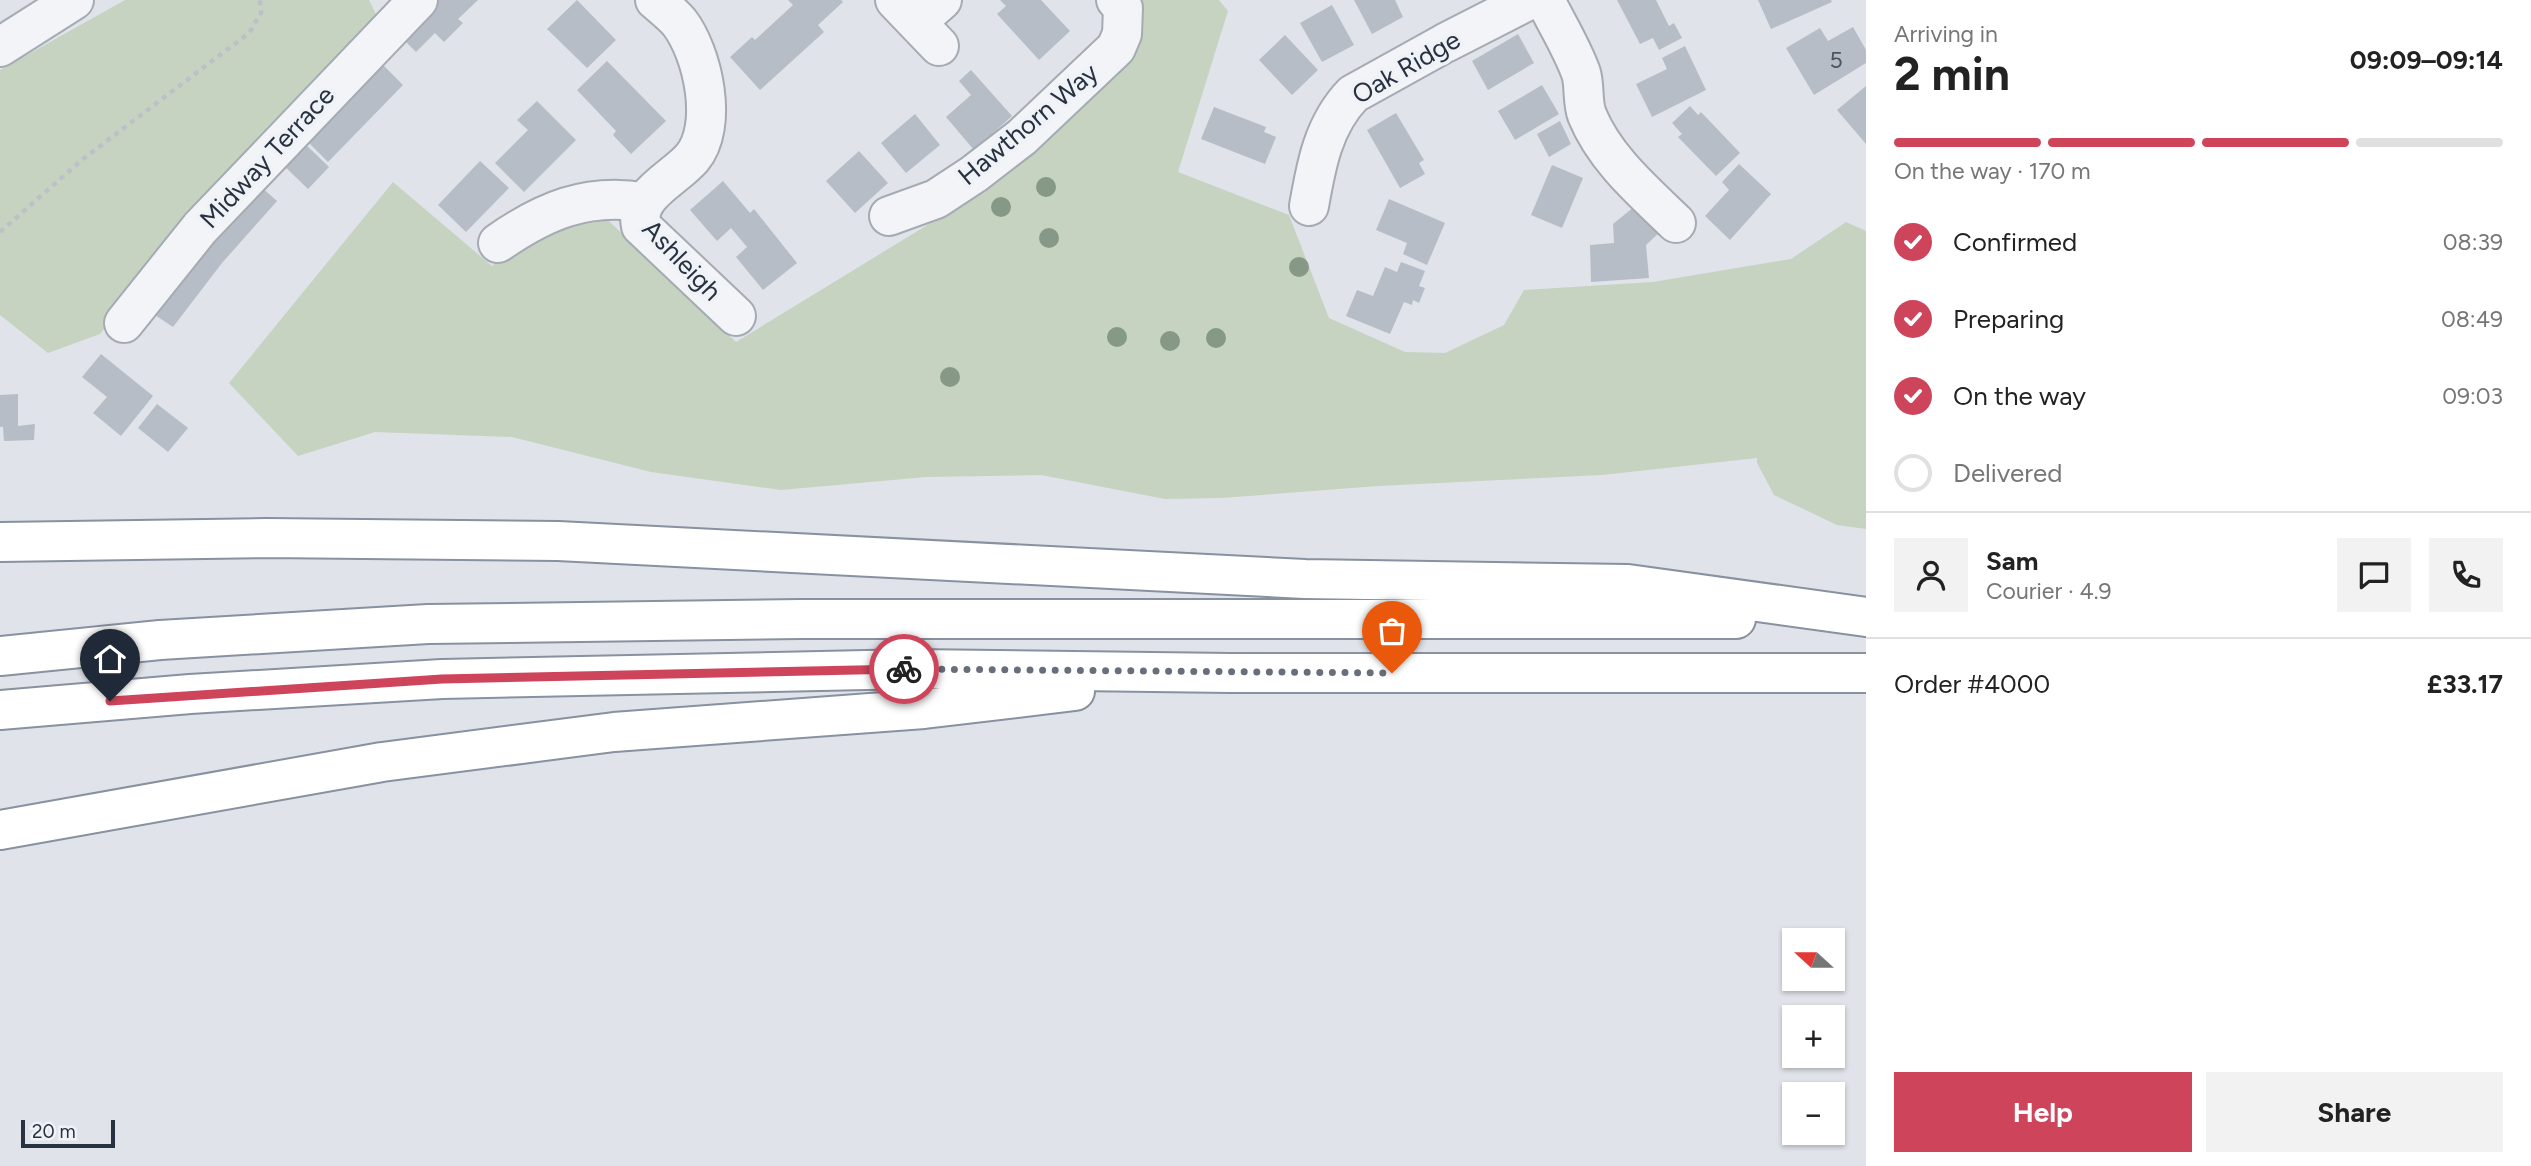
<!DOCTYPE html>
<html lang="en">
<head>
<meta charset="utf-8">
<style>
	body { margin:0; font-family:Figtree,sans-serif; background:#f2f2f2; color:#222; height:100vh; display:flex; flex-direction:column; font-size:26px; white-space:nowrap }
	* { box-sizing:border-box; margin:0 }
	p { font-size:23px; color:#767676 }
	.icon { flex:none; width:38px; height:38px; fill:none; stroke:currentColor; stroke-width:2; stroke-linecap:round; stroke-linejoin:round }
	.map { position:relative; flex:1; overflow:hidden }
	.details { display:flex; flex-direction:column; background:#fff; width:665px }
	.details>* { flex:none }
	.needle { width:46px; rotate:291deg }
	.tools { position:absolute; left:1782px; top:928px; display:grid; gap:14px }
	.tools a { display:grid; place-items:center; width:63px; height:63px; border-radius:0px; background:#fff; box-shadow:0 2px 5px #0004; font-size:35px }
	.scale { position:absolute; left:21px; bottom:18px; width:94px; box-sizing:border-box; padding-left:7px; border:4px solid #283140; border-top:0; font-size:19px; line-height:24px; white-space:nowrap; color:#283140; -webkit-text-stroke:5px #eff2f6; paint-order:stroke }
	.pin { position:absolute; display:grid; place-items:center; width:60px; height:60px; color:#fff; margin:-72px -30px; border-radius:50% 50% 50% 0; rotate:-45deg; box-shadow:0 0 7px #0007 }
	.pin .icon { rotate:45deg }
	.courier { position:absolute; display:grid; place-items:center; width:70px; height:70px; margin:-35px; border:5px solid #ce445b; border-radius:50%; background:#fff; color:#222; box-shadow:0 2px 9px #0007 }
	.overview em { font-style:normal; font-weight:700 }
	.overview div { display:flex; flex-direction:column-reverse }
	.overview { display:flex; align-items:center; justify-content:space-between; height:119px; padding:0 28px }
	h1 { font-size:46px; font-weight:700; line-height:52px }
	.bar { display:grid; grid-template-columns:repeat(4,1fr); gap:10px 7px; align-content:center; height:84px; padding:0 28px }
	.bar i { height:9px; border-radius:5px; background:#e0e0e0 }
	.bar .active { background:#ce445b }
	.bar p { grid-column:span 4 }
	.line { display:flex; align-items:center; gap:18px; padding:0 28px; border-top:2px solid #e0e0e0 }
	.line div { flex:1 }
	.round { display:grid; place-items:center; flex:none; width:74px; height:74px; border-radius:0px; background:#f2f2f2 }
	ol { padding:0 28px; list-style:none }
	li { display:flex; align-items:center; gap:21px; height:77px }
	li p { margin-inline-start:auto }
	li .icon { padding:7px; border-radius:50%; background:#ce445b; color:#fff; stroke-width:4 }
	li:last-child { color:#767676 }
	li i { width:38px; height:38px; border:4px solid #e0e0e0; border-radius:50% }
	.action { display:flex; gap:14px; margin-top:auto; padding:14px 28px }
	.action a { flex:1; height:80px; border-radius:0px; background:#ce445b; color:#fff; font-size:28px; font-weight:700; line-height:80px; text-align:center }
	.action a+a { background:#f2f2f2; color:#222 }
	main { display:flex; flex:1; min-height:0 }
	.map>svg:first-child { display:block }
</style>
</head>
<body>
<main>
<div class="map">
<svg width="1866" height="1166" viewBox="0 0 1866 1166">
	<rect width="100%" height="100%" fill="#e0e3e9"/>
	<!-- green -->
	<g fill="#c6d3c1">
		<polygon points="125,0 369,0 380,22 226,180 100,334 48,353 0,315 0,70"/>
		<polygon points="1132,0 1219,0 1228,11 1178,172 1289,215 1329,318 1405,352 1445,353 1504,325 1524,290 1653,282 1791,259 1846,222 1866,231 1866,529 1837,525 1774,495 1757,463 1757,458 1602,475 1378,486 1222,498 1165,499 1041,475 926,477 781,490 651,472 512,437 375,432 298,456 229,383 393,182 492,266 538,230 592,205 736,342 978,194"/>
	</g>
	<!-- building -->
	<g fill="#b7bdc6">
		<polygon points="432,0 478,0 458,19 463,23 444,42 435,33 416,52 397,33"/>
		<polygon points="577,0 616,40 587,68 547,29"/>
		<polygon points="788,0 841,0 843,2 818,25 824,32 760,90 730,57 752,37 755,40 793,5"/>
		<polygon points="1000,0 1041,0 1070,31 1039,60 997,14 1006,6"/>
		<polygon points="1354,0 1395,0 1403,17 1372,34"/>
		<polygon points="1617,0 1656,0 1669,26 1674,23 1682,38 1659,50 1653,38 1640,44"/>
		<polygon points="1758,0 1831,0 1832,2 1771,29"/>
		<polygon points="1332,5 1354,45 1322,62 1300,23"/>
		<polygon points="1853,27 1866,50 1866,63 1814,95 1786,48 1820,28 1828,41"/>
		<polygon points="1518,34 1534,63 1488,90 1472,61"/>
		<polygon points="1285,35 1318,70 1292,95 1259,60"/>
		<polygon points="1685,46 1706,90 1652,117 1636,84 1667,69 1662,58"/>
		<polygon points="376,58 403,85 328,162 301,135"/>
		<polygon points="607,61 666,121 631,154 613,135 616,131 577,90"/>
		<polygon points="971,70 1012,116 974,150 946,117 971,95 959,81"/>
		<polygon points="1542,85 1559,114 1515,140 1498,111"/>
		<polygon points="1866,86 1866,144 1837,110"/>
		<polygon points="537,101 576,140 524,192 495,163 528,130 517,120"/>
		<polygon points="1690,106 1698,115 1701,112 1740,153 1716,176 1678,137 1682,134 1672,123"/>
		<polygon points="1214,107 1266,127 1264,132 1276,137 1265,164 1201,139"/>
		<polygon points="1396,113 1424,160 1419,163 1425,174 1400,188 1367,130"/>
		<polygon points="915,114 940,145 906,173 881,143"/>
		<polygon points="1560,121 1571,144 1549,157 1537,134"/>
		<polygon points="300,139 329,167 308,189 279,161"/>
		<polygon points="859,151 888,183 855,213 826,181"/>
		<polygon points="480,161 509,188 466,232 438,205"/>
		<polygon points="1739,164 1771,194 1730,240 1705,216 1729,190 1722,182"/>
		<polygon points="1552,165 1583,178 1562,228 1531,215"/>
		<polygon points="723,181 750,213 754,209 797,263 763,290 736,257 747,247 731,228 717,241 690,210"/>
		<polygon points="259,185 277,201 222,263 173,327 152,313"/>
		<polygon points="1389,199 1445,223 1427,265 1403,254 1407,243 1376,230"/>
		<polygon points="1640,202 1663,229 1646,245 1649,278 1591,282 1590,245 1614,243 1613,224"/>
		<polygon points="1401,262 1425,271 1419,286 1425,288 1419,303 1413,300 1412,305 1404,302 1390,334 1346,316 1357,290 1373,296 1385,267 1397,272"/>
		<polygon points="101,354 153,396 121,436 93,413 107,397 82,377"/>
		<polygon points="18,394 18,426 35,424 34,440 4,441 3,427 0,427 0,395"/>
		<polygon points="157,404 188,428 168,452 138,428"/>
	</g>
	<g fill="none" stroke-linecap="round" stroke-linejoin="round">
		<defs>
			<g id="minor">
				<path d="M655 0C663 7 672 14 679 22 703 53 719 126 692 158 674 179 634 195 641 226L736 316"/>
				<polyline points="895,0 939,46"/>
				<path d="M1545 0C1557 24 1572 48 1581 73 1585 86 1582 102 1587 115 1605 159 1643 191 1676 223"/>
				<polyline points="917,22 942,0"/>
				<polyline points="0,47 74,0"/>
				<path d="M1309 206C1316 166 1323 125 1353 94L1445 43 1529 0"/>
				<polyline points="889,216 936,199 974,174 1022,137 1116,48 1122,34 1123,8 1116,0"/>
				<path d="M498 243C544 211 586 193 643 202"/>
				<polyline points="124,323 200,228 418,0"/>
			</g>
			<g id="highway">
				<polyline points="0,542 266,538 558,541 1305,579 1628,584 1866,617"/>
				<polyline points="0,656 160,640 428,624 801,619 1736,619"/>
				<polyline points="0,710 190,694 442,679 913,669 1230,673 1866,673"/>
				<polyline points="0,830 382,762 614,732 924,709 1075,691"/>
			</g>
		</defs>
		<!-- minor casing -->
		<use href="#minor" stroke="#a5aab3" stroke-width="42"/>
		<!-- highway casing -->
		<use href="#highway" stroke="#87919f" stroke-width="42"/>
		<!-- path -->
		<polyline stroke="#bdc1c7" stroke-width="4.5" stroke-dasharray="5 5" stroke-linecap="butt" points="0,232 83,159 249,33 261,13 260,0"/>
		<!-- minor -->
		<use href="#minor" stroke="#f2f4f7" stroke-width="38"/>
		<!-- highway -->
		<use href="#highway" stroke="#fff" stroke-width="38"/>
	</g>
	<!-- trees -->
	<g fill="#869987">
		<circle cx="1046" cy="187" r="10"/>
		<circle cx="1001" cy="207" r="10"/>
		<circle cx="1049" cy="238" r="10"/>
		<circle cx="1299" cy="267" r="10"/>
		<circle cx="1117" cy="337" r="10"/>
		<circle cx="1216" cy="338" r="10"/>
		<circle cx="1170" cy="341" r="10"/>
		<circle cx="950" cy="377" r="10"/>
	</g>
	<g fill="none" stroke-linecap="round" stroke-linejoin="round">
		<!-- done -->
		<polyline stroke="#686f7b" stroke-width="7" stroke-dasharray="0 12.6" points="904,669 1392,673"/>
		<!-- route -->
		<polyline stroke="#ce445b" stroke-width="9" points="110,701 442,679 904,669"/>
	</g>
	<g text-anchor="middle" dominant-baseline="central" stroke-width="7" stroke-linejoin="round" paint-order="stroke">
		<!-- number labels -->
		<g font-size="23" fill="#4c5462">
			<text x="1836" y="60">5</text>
		</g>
		<!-- street labels -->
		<g font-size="26" fill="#283140" stroke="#eff2f6">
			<text transform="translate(1406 67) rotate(-30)">Oak Ridge</text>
			<text transform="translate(1028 124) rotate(-40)">Hawthorn Way</text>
			<text transform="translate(267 157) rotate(-47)">Midway Terrace</text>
			<text transform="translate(682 260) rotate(46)">Ashleigh</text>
		</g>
	</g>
</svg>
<div class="tools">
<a><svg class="needle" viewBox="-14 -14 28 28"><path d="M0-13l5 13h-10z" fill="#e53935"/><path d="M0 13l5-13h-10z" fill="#767676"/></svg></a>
<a>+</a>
<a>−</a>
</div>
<div class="scale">20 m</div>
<div class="pin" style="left:1392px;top:673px;background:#ea580c"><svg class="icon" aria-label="bag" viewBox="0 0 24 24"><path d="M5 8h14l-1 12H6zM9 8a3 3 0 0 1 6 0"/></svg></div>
<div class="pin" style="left:110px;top:701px;background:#1f2937"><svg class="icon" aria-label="home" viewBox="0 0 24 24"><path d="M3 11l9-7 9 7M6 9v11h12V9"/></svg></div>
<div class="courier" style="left:904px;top:669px"><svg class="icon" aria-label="bike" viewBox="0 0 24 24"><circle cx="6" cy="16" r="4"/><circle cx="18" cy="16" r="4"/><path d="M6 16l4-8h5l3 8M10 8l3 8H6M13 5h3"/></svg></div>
</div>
<section class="details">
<div class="overview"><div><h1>2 min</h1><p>Arriving in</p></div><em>09:09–09:14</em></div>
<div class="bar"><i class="active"></i><i class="active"></i><i class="active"></i><i></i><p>On the way · 170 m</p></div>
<ol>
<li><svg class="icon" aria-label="check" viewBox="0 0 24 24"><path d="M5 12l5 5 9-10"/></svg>Confirmed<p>08:39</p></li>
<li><svg class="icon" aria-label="check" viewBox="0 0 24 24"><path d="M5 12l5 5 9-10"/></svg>Preparing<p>08:49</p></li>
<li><svg class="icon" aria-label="check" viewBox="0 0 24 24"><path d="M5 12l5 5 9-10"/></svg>On the way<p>09:03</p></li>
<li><i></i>Delivered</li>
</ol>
<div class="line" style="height:126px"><a class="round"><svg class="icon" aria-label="person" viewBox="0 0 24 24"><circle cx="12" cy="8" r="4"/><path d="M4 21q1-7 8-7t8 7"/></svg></a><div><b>Sam</b><p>Courier · 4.9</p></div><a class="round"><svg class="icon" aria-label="chat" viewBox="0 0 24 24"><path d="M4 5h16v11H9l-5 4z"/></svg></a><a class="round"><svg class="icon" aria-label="phone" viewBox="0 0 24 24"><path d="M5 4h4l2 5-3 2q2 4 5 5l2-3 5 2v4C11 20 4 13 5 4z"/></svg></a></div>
<div class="line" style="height:91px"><div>Order #4000</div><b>£33.17</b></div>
<div class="action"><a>Help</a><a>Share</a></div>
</section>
</main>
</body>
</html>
